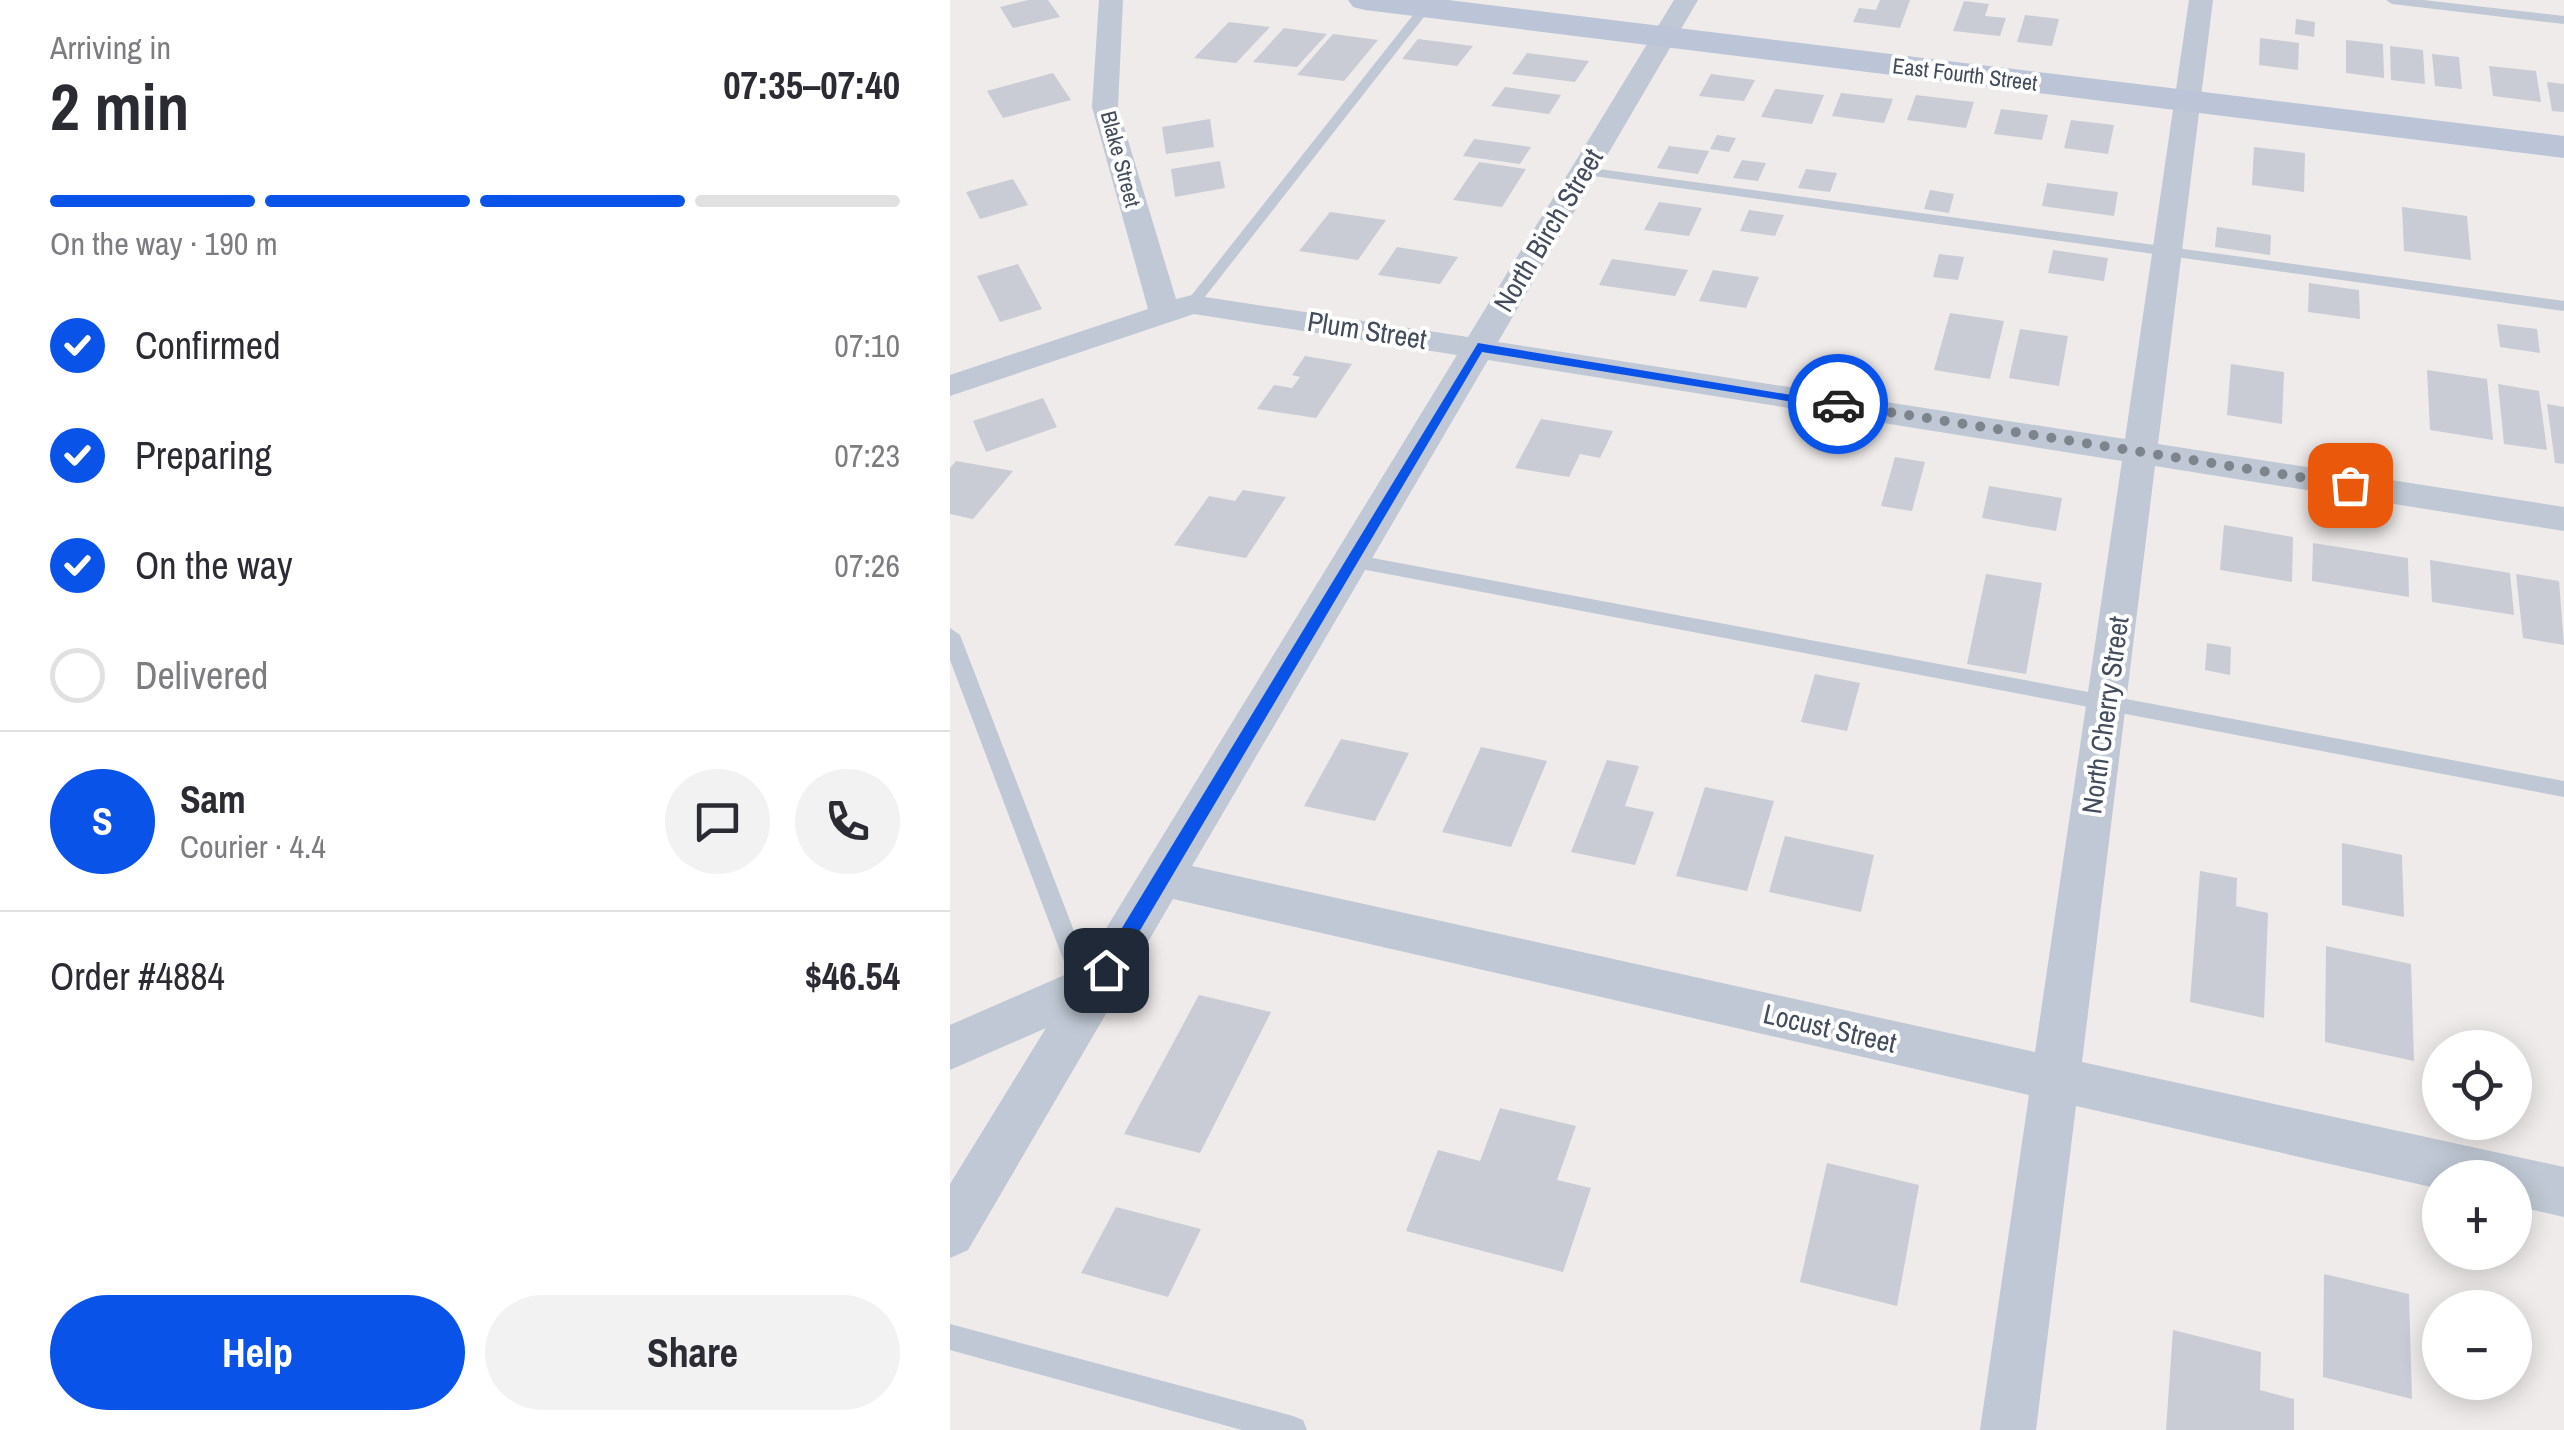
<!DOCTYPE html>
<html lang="en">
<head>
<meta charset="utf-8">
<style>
	body { margin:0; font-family:"Archivo Narrow",sans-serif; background:#f2f2f3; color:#2b2b33; height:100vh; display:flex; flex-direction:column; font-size:38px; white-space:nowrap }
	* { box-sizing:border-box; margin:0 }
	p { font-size:32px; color:#7c7c81 }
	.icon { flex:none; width:55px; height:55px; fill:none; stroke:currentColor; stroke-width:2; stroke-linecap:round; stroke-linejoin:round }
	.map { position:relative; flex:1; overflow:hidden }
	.panel { display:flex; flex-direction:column; background:#fff; width:950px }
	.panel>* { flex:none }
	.controls { position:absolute; left:1472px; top:1030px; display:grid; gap:20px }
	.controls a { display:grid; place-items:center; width:110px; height:110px; border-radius:50%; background:#fff; box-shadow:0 5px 25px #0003; font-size:50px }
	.pin { position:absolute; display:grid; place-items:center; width:85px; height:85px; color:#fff; margin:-42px; border-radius:20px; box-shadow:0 5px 15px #0006 }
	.courier { position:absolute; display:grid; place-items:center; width:100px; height:100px; margin:-50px; border:8px solid #0953e9; border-radius:50%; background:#fff; color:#222; box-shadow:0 2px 12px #0007 }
	.summary em { font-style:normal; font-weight:700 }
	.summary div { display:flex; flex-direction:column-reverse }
	.summary { display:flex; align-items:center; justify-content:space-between; height:170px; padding:0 50px }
	h1 { font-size:65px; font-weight:700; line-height:75px }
	.bar { display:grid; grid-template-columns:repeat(4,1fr); gap:15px 10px; align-content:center; height:120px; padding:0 50px }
	.bar i { height:12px; border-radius:8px; background:#e1e1e2 }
	.bar .selected { background:#0953e9 }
	.bar p { grid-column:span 4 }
	.line { display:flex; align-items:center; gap:25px; padding:0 50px; border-top:2px solid #e1e1e2 }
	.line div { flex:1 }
	.round { display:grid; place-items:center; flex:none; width:105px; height:105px; border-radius:52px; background:#f2f2f3 }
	ol { padding:0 50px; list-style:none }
	li { display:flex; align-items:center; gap:30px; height:110px }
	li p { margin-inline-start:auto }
	li .icon { padding:10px; border-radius:50%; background:#0953e9; color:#fff; stroke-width:4 }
	li:last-child { color:#7c7c81 }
	li i { width:55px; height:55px; border:5px solid #e1e1e2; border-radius:50% }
	.cta { display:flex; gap:20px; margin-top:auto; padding:20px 50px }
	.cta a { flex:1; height:115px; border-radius:60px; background:#0953e9; color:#fff; font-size:40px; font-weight:700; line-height:115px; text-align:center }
	.cta a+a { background:#f2f2f3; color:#2b2b33 }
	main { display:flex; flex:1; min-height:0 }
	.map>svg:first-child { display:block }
</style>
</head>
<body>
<main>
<section class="panel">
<div class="summary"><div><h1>2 min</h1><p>Arriving in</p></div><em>07:35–07:40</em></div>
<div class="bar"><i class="selected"></i><i class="selected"></i><i class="selected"></i><i></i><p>On the way · 190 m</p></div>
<ol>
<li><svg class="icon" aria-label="check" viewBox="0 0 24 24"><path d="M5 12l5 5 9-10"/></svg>Confirmed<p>07:10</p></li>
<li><svg class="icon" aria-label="check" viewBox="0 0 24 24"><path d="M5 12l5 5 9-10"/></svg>Preparing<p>07:23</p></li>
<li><svg class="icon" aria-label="check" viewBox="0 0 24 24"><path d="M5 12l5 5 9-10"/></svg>On the way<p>07:26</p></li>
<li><i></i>Delivered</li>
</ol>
<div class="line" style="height:180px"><b class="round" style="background:#0953e9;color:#fff">S</b><div><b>Sam</b><p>Courier · 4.4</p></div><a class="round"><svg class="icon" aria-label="chat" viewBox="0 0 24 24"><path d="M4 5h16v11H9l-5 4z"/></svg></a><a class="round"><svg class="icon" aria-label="phone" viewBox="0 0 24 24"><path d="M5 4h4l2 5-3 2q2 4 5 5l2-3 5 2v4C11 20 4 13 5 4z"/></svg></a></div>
<div class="line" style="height:130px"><div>Order #4884</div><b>$46.54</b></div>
<div class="cta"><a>Help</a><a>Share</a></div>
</section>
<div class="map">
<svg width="1614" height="1430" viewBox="0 0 1614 1430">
	<rect width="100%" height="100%" fill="#eeebea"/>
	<!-- building -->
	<g fill="#c9ccd4">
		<polygon points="78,0 98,0 110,17 63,28 50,7"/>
		<polygon points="930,0 960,0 950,28 903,22 909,8 926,10"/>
		<polygon points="1014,1 1039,4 1035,16 1056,18 1050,36 1003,31"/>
		<polygon points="1075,15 1109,19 1102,46 1067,42"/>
		<polygon points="1346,19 1365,22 1364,37 1345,34"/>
		<polygon points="279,22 320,27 286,63 244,58"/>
		<polygon points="334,28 377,34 347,67 303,62"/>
		<polygon points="383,34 428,40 394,81 347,75"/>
		<polygon points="1310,38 1349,43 1348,70 1309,65"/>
		<polygon points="468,39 523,46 507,66 452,59"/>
		<polygon points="1396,40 1433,44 1434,78 1396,73"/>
		<polygon points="1440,46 1473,50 1475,84 1441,80"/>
		<polygon points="577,53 639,61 625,82 562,74"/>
		<polygon points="1482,54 1509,57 1512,89 1485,86"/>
		<polygon points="1539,66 1586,71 1591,102 1543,96"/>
		<polygon points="103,73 121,100 53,118 37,91"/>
		<polygon points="761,74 805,80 794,101 749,96"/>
		<polygon points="1597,82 1614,84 1614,112 1602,111"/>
		<polygon points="555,87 611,95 599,114 541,106"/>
		<polygon points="825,89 874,95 862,124 811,117"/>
		<polygon points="891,93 943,99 934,123 882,116"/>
		<polygon points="966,95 1024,102 1016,128 957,120"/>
		<polygon points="1051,109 1098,115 1092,140 1044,134"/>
		<polygon points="260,119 264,147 216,154 212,127"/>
		<polygon points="1121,120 1164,125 1158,154 1114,148"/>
		<polygon points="767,135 786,138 779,152 760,149"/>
		<polygon points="524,139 581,147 570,164 513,156"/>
		<polygon points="719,146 759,151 748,174 707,168"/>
		<polygon points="1304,147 1355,153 1354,192 1302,185"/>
		<polygon points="792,160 816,163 808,181 783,178"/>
		<polygon points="270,161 275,188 225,197 221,169"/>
		<polygon points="529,162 576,169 552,207 503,200"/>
		<polygon points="856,169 887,173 880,192 848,188"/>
		<polygon points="63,179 78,205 30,219 16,192"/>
		<polygon points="1097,183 1168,192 1164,216 1092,206"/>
		<polygon points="980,190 1004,194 999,213 974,209"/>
		<polygon points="709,202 752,208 739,236 694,230"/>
		<polygon points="1452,207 1517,216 1521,260 1454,251"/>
		<polygon points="799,210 834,215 825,236 790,231"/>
		<polygon points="380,212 436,220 408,260 349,251"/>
		<polygon points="1267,227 1321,235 1320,255 1265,247"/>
		<polygon points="447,247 508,257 490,284 428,275"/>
		<polygon points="1103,250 1158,258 1154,281 1098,273"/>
		<polygon points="989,254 1014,257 1008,280 983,277"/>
		<polygon points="662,259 738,270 725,296 649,285"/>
		<polygon points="68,264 92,309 50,322 27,276"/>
		<polygon points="763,270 809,277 796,308 749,301"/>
		<polygon points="1359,283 1409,290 1410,319 1358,312"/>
		<polygon points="1000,313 1054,321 1040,379 984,370"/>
		<polygon points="1547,324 1587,329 1590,353 1550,347"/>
		<polygon points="1070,329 1118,336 1109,386 1059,378"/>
		<polygon points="355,356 402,364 366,418 307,409 324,385 342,388 350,377 342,375"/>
		<polygon points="1281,364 1334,372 1332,424 1277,415"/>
		<polygon points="1477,370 1537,379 1543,440 1480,430"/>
		<polygon points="1548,384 1589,391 1597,450 1554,444"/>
		<polygon points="93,398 107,427 36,452 23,421"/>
		<polygon points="1597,404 1614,407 1614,464 1605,463"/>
		<polygon points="591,419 663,431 650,458 630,454 619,477 565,468"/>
		<polygon points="945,457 975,462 962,511 931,506"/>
		<polygon points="6,461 63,471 23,519 0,514 0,468"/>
		<polygon points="1039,486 1112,498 1106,531 1032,518"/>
		<polygon points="293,490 336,497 296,558 224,545 259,496 285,501"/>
		<polygon points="1274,525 1343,537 1342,582 1270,570"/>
		<polygon points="1363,543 1458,558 1459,597 1362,581"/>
		<polygon points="1480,560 1560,573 1564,615 1482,602"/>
		<polygon points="1036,574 1092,583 1076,674 1017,664"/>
		<polygon points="1566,574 1609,581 1614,645 1573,638"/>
		<polygon points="1257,643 1281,647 1280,675 1255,670"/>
		<polygon points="865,674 910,683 897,731 851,722"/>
		<polygon points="391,739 459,753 425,821 354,806"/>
		<polygon points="531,747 597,761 561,847 492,832"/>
		<polygon points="657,760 689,766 675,806 704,812 685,865 621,852"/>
		<polygon points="755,787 824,801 797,891 726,876"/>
		<polygon points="835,836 924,855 911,912 819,892"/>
		<polygon points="1392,843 1452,855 1454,917 1392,905"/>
		<polygon points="1250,871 1287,878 1286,906 1318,913 1314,1018 1240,1002"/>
		<polygon points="1376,946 1461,964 1464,1061 1375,1042"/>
		<polygon points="249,995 321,1012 250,1153 174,1134"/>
		<polygon points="550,1108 626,1126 607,1180 641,1188 613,1272 456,1231 488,1150 530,1161"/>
		<polygon points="877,1163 969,1185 947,1306 850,1282"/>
		<polygon points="166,1207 251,1229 218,1297 131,1273"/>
		<polygon points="1374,1274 1459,1294 1462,1399 1373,1377"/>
		<polygon points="1223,1330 1311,1352 1310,1390 1344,1399 1344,1430 1216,1430"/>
	</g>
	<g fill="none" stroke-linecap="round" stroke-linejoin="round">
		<!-- lane -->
		<g fill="#bfc8d4" fill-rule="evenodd">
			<polygon points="1436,0 1473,0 1614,16 1614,24 1442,4"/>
			<polygon points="471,5 481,8 247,307 237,307 237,301"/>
			<polygon points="634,167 1614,301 1614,311 629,174 627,171"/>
			<polygon points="401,554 1614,781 1614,797 395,566 392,561 395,556"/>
			<polygon points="0,628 10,635 146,988 143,995 135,998 127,995 124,988 0,660"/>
			<polygon points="0,1324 343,1416 353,1420 357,1430 292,1430 0,1350"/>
		</g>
		<!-- street -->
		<path fill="#bfc8d4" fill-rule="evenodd" d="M149 0H173L168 107 226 299 242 295 518 337 724 0H748L548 342 1175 439 1239 0H1263L1208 444 1614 507V531L1205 466 1132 1062 1614 1167V1217L1565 1206V1178H1490V1189L1126 1106 1086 1430H1030L1079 1095 223 899 18 1250 0 1258V1184L96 1028 0 1070V1025L119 973 138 958 507 355 244 314 0 396V375L198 309 142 107ZM538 360 1172 461 1085 1052 242 866Z"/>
		<!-- secondary -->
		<polygon fill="#bbc5d7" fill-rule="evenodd" points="398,0 498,0 1614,136 1614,158 415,10 403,7"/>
	</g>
	<!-- route -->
	<polygon fill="#0953e9" points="528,343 895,404 888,409 532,352 163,976 150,976 150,964"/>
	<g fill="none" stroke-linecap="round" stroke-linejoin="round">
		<!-- done -->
		<polyline stroke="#7e848c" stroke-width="10" stroke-dasharray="0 18" points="888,404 1400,485"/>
	</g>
	<g text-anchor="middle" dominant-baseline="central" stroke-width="8" stroke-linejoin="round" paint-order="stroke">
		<!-- far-street labels -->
		<g font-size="22" fill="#424c5a" stroke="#fff">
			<text transform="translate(1015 74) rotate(7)">East Fourth Street</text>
			<text transform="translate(171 159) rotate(75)">Blake Street</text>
		</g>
		<!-- street labels -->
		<g font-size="28" fill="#424c5a" stroke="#fff">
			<text transform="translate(598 230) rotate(-59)">North Birch Street</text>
			<text transform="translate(417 330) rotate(9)">Plum Street</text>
			<text transform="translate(1155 715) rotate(-82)">North Cherry Street</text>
			<text transform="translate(880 1028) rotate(13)">Locust Street</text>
		</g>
	</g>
</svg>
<div class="controls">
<a><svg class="icon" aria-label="locate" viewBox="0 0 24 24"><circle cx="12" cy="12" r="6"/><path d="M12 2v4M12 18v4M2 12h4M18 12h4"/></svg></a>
<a>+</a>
<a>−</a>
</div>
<div class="pin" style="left:1400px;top:485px;background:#ea580c"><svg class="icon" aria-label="bag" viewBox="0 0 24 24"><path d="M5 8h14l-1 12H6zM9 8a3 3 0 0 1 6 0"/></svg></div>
<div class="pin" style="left:156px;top:970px;background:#1f2937"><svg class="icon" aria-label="home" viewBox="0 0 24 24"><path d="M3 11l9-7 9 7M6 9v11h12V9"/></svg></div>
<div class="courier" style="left:888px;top:404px"><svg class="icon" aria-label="car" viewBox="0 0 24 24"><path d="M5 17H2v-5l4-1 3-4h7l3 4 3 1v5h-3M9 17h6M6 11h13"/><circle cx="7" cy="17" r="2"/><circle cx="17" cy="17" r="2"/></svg></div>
</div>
</main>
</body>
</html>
